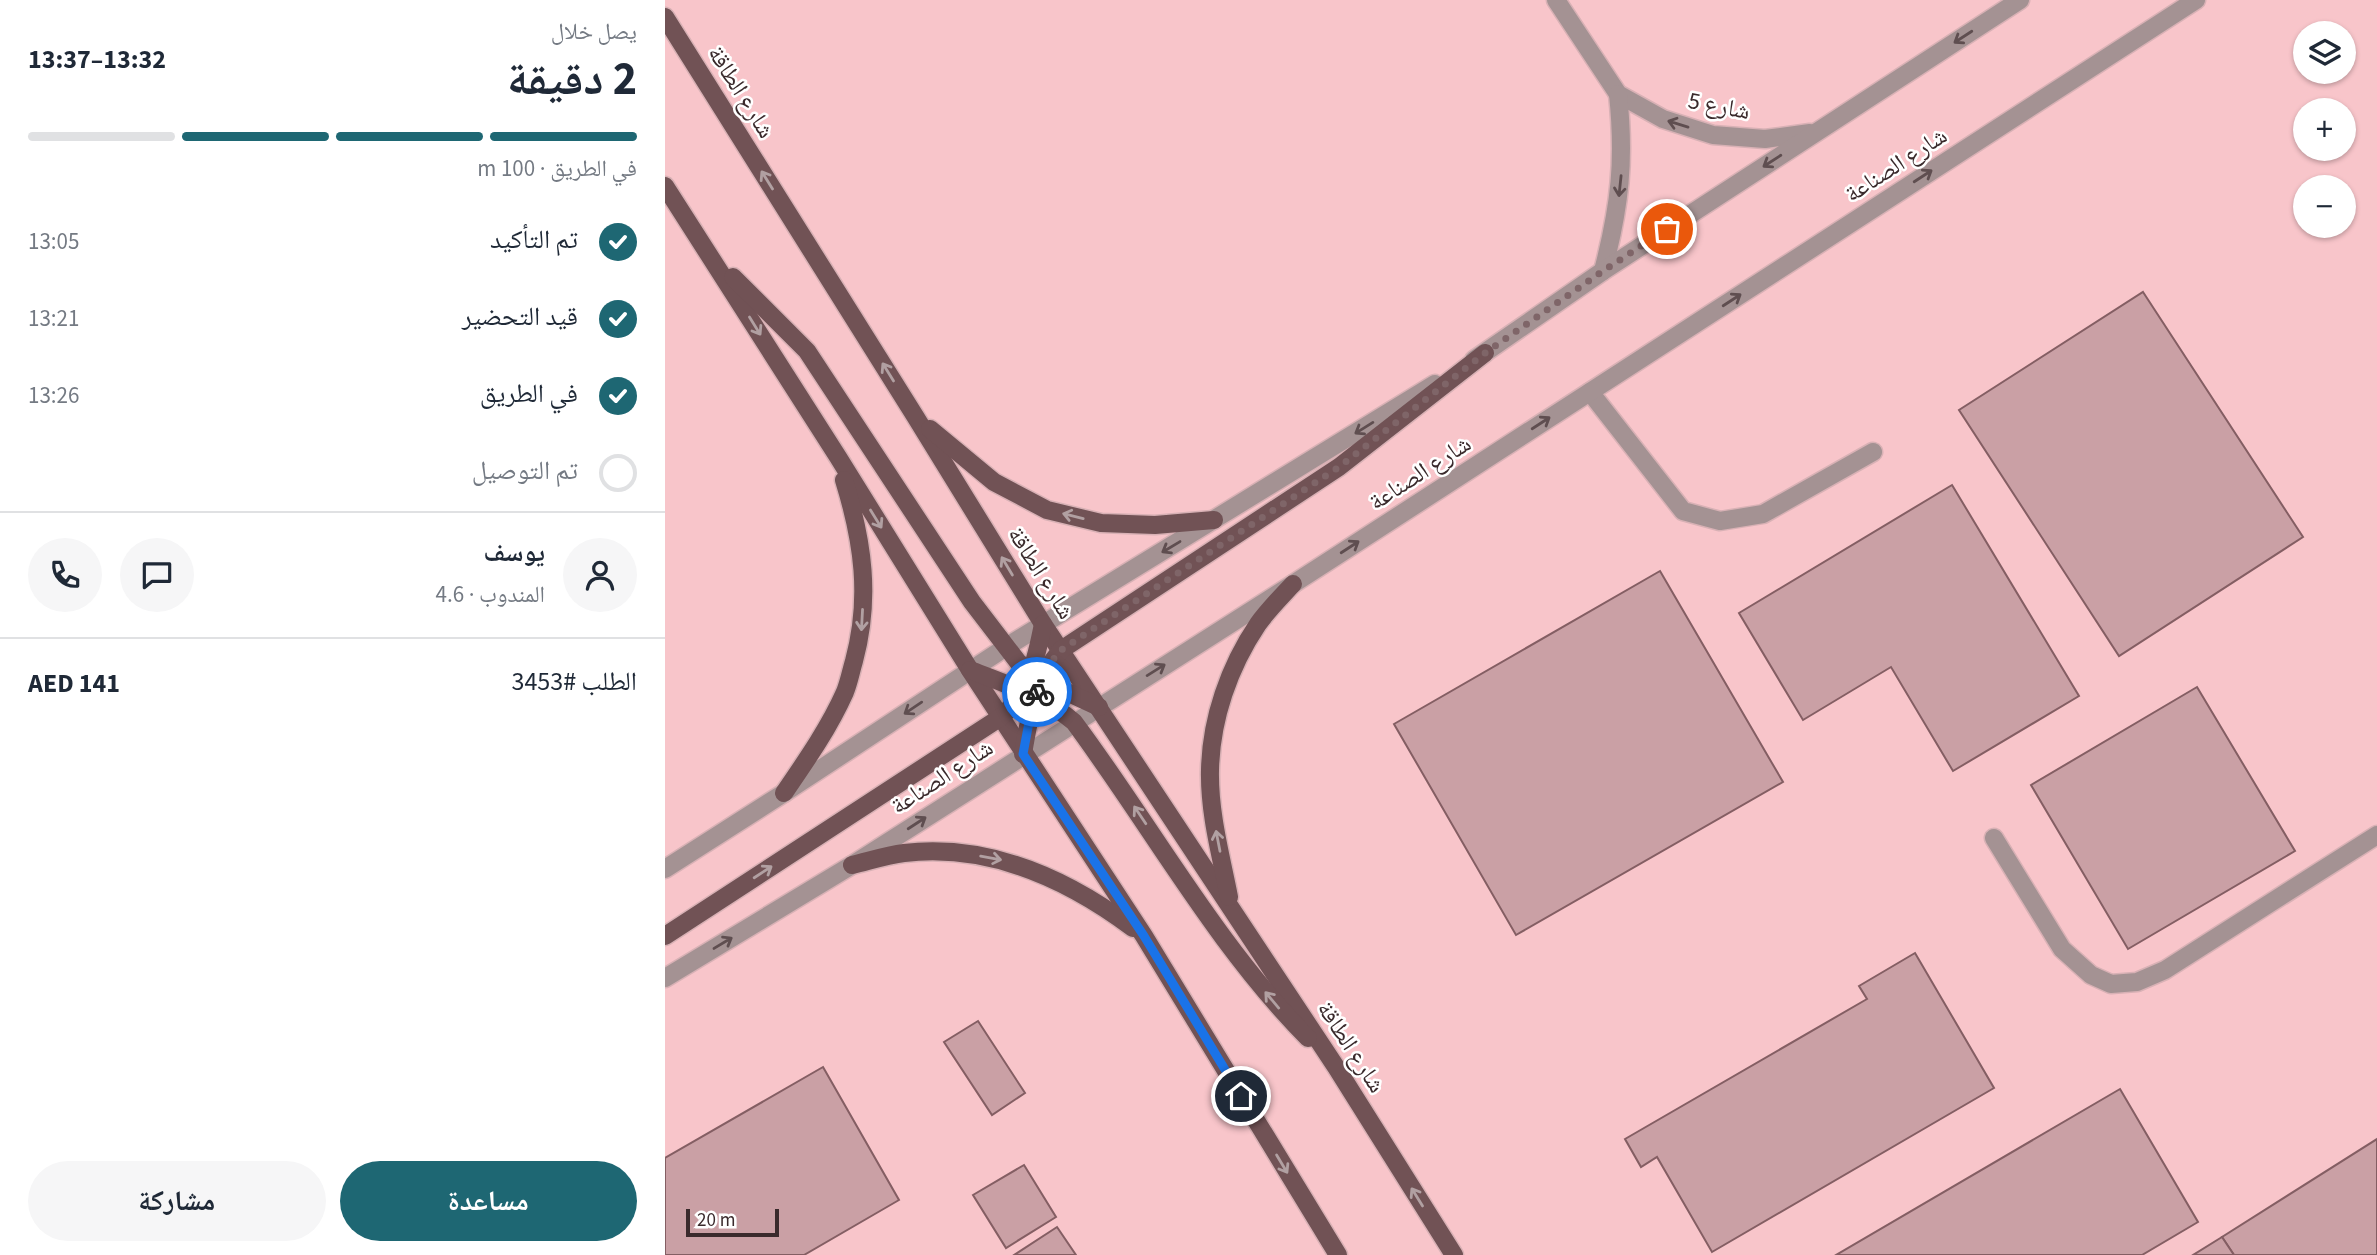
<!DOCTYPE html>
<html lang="ar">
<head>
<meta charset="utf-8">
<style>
	body { margin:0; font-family:"Source Sans 3","Noto Naskh Arabic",sans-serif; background:#f6f6f7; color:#1f2937; direction:rtl; height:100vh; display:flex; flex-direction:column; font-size:26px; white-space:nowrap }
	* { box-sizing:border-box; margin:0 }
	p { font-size:23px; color:#747a83 }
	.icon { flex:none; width:38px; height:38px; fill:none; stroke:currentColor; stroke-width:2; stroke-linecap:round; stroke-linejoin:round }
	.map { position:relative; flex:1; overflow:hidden; direction:ltr }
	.details { display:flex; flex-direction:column; background:#fff; width:665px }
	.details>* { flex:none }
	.controls { position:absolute; left:1628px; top:21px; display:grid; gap:14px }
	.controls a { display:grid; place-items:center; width:63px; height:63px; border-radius:50%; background:#fff; box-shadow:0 2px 5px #0004; font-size:35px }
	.scale { position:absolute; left:21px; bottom:18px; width:93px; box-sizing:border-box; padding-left:7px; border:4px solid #3a2a2c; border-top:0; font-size:19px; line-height:24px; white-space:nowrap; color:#3a2a2c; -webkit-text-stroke:5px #fff; paint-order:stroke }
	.pin { position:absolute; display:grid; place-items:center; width:60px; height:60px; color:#fff; margin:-30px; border:4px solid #fff; border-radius:50%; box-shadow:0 2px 7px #0007 }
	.courier { position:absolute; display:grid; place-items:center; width:70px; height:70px; margin:-35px; border:5px solid #1a73e8; border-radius:50%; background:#fff; color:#222; box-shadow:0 2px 9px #0007 }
	.head em { font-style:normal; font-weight:700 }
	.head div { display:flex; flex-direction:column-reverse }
	.head { display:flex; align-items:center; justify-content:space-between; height:119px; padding:0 28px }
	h1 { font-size:46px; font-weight:700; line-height:52px }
	.bar { display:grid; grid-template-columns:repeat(4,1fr); gap:10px 7px; align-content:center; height:84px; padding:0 28px }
	.bar i { height:9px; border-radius:5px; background:#e0e1e3 }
	.bar .selected { background:#1e6773 }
	.bar p { grid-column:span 4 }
	.line { display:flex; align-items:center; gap:18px; padding:0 28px; border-top:2px solid #e0e1e3 }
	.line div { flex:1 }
	.round { display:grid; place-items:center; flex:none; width:74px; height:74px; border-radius:37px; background:#f6f6f7 }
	ol { padding:0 28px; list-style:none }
	li { display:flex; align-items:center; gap:21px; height:77px }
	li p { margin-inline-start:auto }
	li .icon { padding:7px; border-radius:50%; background:#1e6773; color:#fff; stroke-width:4 }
	li:last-child { color:#747a83 }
	li i { width:38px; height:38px; border:4px solid #e0e1e3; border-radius:50% }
	.primary-button { display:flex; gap:14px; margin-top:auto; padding:14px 28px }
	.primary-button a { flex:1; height:80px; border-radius:42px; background:#1e6773; color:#fff; font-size:28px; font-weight:700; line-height:80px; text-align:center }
	.primary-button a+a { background:#f6f6f7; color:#1f2937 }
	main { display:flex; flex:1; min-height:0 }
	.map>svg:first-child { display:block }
</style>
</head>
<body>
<main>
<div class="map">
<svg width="1712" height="1255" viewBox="0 0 1712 1255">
	<rect width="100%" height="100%" fill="#ffd3d7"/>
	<!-- built -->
	<path fill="#f8c5ca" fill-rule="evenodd" d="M0 0H1712V1255H0ZM1640 33H1678V72H1640ZM1640 110H1678V149H1640ZM1640 187H1678V226H1640Z"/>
	<!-- building -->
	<g fill="#caa0a5" stroke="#845e63" stroke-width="2">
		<polygon points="1478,292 1638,537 1454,656 1294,410"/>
		<polygon points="1287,485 1414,696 1288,771 1226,667 1138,720 1074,613"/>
		<polygon points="995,571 1118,782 851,935 729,724"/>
		<polygon points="1532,687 1630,851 1463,949 1366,785"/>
		<polygon points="1250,953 1329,1088 1047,1252 992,1157 976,1167 960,1139 1202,999 1194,986"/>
		<polygon points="313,1021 360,1093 327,1115 279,1042"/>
		<polygon points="158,1067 234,1200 139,1255 0,1255 0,1158"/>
		<polygon points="1455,1089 1533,1222 1477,1255 1171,1255"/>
		<polygon points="1712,1139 1712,1255 1569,1255 1557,1237"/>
		<polygon points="359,1165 391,1217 341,1248 308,1195"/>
		<polygon points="392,1227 411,1255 349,1255"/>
		<polygon points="1557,1237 1569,1255 1528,1255"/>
	</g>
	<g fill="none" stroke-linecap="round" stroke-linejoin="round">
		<defs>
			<g id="minor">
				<polyline points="891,0 953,94 998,119 1048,135 1100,139 1145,133"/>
				<path d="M938 271C955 205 960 161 953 94"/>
				<polyline points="809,360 938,271 1355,0"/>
				<polyline points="925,392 1018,511 1055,521 1098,514 1208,452"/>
				<polyline points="1329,838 1397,949 1426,975 1446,984 1472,982 1500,970 1712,835"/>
				<polyline points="0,869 119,793 341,647 770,384"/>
				<polyline points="0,978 187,865 628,584 1531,0"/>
			</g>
			<g id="major">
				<polyline points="0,17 250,416 378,624 671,1067 789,1255"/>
				<polyline points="0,186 173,457 305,670 479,936 673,1255"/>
				<polyline points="68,277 142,351 307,602 353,662 376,680 434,707"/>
				<polyline points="265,429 329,482 382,510 436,523 490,525 549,520"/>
				<path d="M305 670C341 684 380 697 409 722 487 827 551 945 643 1038"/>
				<path d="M358 754C364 717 371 679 396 650L674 467 820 353"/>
				<path d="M119 793C141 761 164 728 180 692 184 682 186 671 189 661 206 598 198 542 179 480"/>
				<path d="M187 865C204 861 222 855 239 853 324 843 401 878 468 928"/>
				<path d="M564 897C556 856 544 813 545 770 546 719 564 667 593 624 603 610 616 597 628 584"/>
				<path d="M0 936 336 717C364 692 371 660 378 624"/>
			</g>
		</defs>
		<!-- minor casing -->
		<use href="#minor" stroke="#d8b1b5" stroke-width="21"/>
		<!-- major casing -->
		<use href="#major" stroke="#d8b1b5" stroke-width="21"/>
		<!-- minor -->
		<use href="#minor" stroke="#a49293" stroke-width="18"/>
		<!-- major -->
		<use href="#major" stroke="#715255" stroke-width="18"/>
	</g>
	<!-- one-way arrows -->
	<defs><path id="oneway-shaft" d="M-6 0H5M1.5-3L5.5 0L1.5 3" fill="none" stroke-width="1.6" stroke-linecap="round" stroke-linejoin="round" transform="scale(1.75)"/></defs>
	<g stroke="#5f4e50">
		<use href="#oneway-shaft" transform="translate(1298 37) rotate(147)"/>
		<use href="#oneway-shaft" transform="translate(1013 124) rotate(-163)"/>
		<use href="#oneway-shaft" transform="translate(1107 161) rotate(147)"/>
		<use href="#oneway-shaft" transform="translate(1258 176) rotate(-33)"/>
		<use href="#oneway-shaft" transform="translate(955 186) rotate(96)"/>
		<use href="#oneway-shaft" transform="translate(1067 300) rotate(-33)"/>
		<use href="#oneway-shaft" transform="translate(876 423) rotate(-33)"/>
		<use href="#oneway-shaft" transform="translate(699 428) rotate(148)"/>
		<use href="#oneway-shaft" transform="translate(506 547) rotate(149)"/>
		<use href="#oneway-shaft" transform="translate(685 547) rotate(-33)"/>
		<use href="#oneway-shaft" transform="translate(491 670) rotate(-32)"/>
		<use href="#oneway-shaft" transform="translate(248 708) rotate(146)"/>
		<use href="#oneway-shaft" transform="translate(252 823) rotate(-33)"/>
		<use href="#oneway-shaft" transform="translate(58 943) rotate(-31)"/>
	</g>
	<g stroke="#b1a0a2">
		<use href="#oneway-shaft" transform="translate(102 180) rotate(-122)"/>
		<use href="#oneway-shaft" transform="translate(90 326) rotate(58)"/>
		<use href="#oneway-shaft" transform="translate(223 372) rotate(-122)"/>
		<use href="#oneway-shaft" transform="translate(408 516) rotate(-166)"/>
		<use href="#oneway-shaft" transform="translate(211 519) rotate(58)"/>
		<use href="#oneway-shaft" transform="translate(342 566) rotate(-121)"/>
		<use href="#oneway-shaft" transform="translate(197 620) rotate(93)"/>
		<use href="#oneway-shaft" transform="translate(475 815) rotate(-124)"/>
		<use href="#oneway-shaft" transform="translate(553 841) rotate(-101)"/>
		<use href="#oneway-shaft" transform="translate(326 858) rotate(10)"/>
		<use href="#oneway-shaft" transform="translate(98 872) rotate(-33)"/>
		<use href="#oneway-shaft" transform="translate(607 1000) rotate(-130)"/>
		<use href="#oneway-shaft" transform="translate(617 1164) rotate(59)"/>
		<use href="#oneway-shaft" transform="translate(752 1197) rotate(-122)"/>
	</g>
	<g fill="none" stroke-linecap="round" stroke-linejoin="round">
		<!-- done -->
		<polyline stroke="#7f6568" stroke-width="7" stroke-dasharray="0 12.6" points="372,692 385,663 396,650 674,467 820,353 938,271 1002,229"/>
		<!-- route -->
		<polyline stroke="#1a73e8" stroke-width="9" points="372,692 365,717 358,754 479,936 576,1096"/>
	</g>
	<g text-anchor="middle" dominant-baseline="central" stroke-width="5" stroke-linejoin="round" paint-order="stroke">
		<!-- street labels -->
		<g font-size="24" fill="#3a2a2c" stroke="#fff">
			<text transform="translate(76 92) rotate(58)">شارع الطاقة</text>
			<text transform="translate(1054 106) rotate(11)">شارع 5</text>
			<text transform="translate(1231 165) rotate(-33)">شارع الصناعة</text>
			<text transform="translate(755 473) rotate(-33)">شارع الصناعة</text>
			<text transform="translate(376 573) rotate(58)">شارع الطاقة</text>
			<text transform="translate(277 777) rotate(-33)">شارع الصناعة</text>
			<text transform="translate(686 1047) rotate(57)">شارع الطاقة</text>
		</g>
	</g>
</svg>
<div class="controls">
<a><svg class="icon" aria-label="layers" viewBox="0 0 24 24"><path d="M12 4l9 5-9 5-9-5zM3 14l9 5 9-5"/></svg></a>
<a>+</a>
<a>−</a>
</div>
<div class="scale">20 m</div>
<div class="pin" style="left:1002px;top:229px;background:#ea580c"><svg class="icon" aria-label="bag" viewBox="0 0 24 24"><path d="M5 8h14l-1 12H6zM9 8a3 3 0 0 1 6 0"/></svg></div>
<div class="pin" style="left:576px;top:1096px;background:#1f2937"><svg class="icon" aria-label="home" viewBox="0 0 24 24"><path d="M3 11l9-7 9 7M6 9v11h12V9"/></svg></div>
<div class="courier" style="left:372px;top:692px"><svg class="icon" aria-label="bike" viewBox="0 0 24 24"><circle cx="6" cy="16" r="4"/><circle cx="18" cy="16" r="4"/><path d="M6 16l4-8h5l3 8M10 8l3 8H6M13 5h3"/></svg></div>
</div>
<section class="details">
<div class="head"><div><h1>2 دقيقة</h1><p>يصل خلال</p></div><em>13:32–13:37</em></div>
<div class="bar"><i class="selected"></i><i class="selected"></i><i class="selected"></i><i></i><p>في الطريق · 100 m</p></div>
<ol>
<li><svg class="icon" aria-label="check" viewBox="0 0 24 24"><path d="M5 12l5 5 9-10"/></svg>تم التأكيد<p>13:05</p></li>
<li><svg class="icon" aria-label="check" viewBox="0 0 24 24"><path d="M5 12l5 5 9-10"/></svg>قيد التحضير<p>13:21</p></li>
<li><svg class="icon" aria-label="check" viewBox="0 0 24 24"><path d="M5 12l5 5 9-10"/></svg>في الطريق<p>13:26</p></li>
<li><i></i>تم التوصيل</li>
</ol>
<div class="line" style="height:126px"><a class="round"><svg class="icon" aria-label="person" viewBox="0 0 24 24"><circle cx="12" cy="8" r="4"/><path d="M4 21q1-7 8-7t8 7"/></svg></a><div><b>يوسف</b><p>المندوب · 4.6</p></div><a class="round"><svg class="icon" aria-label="chat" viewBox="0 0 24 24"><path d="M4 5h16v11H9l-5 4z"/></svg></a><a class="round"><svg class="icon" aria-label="phone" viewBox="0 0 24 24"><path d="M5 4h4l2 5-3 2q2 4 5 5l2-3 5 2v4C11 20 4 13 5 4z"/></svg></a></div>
<div class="line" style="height:91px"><div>الطلب #3453</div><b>AED 141</b></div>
<div class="primary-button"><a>مساعدة</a><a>مشاركة</a></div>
</section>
</main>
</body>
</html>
